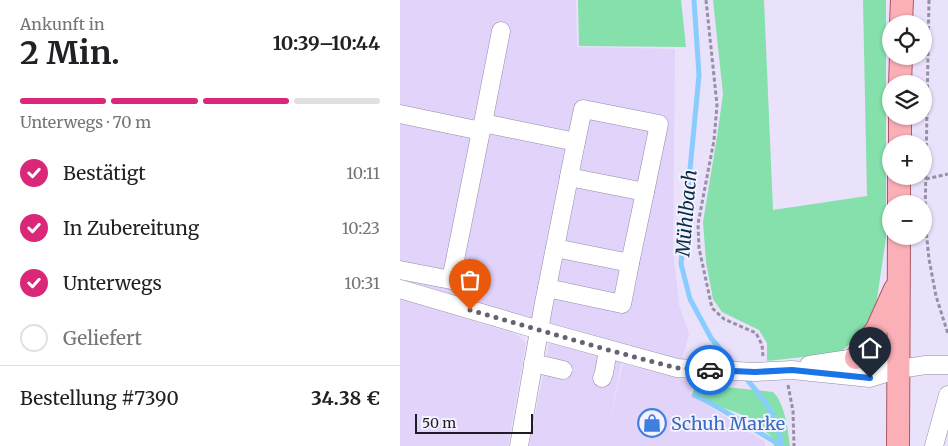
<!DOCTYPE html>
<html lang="de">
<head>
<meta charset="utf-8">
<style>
	body { margin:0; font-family:Merriweather,serif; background:#f2f2f2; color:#202124; height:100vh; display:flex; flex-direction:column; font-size:19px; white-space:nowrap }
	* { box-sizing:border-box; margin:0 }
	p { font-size:16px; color:#757577 }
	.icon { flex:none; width:28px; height:28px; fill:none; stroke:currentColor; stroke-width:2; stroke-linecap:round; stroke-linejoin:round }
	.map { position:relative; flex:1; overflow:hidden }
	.sheet { display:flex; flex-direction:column; background:#fff; width:400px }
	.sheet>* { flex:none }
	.buttons { position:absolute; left:482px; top:15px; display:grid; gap:10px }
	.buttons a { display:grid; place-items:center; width:50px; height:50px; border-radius:50%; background:#fff; box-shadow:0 1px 4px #0004; font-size:25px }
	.scale { position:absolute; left:15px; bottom:12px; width:118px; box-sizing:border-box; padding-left:5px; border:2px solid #201c27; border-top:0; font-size:14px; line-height:18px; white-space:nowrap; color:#201c27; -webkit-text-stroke:4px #f5f1fe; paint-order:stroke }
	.pin { position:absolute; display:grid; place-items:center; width:42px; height:42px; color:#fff; margin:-51px -21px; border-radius:50% 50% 50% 0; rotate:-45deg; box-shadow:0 0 5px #0007 }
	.pin .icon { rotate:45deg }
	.courier { position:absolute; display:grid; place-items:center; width:50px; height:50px; margin:-25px; border:4px solid #1a73e8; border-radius:50%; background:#fff; color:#222; box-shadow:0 1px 6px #0007 }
	.head em { font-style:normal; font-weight:700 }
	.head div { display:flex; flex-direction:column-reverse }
	.head { display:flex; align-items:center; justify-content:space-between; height:85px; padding:0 20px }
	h1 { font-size:32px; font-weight:700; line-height:38px }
	.bar { display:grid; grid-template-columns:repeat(4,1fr); gap:8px 5px; align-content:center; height:60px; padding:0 20px }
	.bar i { height:6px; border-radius:4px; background:#e0e0e0 }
	.bar .active { background:#db2777 }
	.bar p { grid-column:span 4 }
	.line { display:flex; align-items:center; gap:12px; padding:0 20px; border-top:1px solid #e0e0e0 }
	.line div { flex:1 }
	ol { padding:0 20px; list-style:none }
	li { display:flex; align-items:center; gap:15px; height:55px }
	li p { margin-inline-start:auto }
	li .icon { padding:5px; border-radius:50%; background:#db2777; color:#fff; stroke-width:4 }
	li:last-child { color:#757577 }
	li i { width:28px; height:28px; border:2px solid #e0e0e0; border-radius:50% }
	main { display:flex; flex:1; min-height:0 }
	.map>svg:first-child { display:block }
</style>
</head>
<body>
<main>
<section class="sheet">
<div class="head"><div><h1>2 Min.</h1><p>Ankunft in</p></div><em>10:39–10:44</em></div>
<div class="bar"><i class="active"></i><i class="active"></i><i class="active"></i><i></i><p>Unterwegs · 70 m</p></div>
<ol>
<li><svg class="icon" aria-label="check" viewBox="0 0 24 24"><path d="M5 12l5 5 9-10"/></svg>Bestätigt<p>10:11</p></li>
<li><svg class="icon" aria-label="check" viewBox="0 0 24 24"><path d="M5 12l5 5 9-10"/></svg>In Zubereitung<p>10:23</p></li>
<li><svg class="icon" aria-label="check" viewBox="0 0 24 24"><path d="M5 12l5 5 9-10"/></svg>Unterwegs<p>10:31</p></li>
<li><i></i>Geliefert</li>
</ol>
<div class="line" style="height:65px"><div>Bestellung #7390</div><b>34.38 €</b></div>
</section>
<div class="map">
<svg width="548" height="446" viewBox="0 0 548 446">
	<rect width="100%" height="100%" fill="#eae1fb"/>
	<!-- built -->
	<g fill="#e1d3fa">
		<polygon points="0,0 176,0 177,47 275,49 273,249 279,305 289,334 282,359 225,345 208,429 223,364 294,382 289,394 365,442 365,446 129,446 153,325 0,280"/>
		<polygon points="0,299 116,334 126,343 108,446 0,446"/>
	</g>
	<!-- green -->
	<g fill="#85e0ab">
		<polygon points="178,0 281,0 286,47 179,46"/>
		<polygon points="313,0 364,0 373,210 467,196 463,0 486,0 486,238 475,312 459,335 441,352 421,355 367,361 367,343 359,330 322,312 313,299 306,262 303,222 317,137 323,94"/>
		<path d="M295 384 373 392C385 403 388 431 390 446H374L373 438 348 417 292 396Z"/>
	</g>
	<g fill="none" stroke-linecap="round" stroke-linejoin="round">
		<!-- stream -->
		<g stroke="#88cdfd" stroke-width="5">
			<polyline points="294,0 299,75 281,264 290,299 311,338 335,366"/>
			<path d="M344 376C365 401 376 412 382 446"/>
			<path d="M294 395C324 409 352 429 382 446"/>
		</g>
		<defs>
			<g id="minor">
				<polyline points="0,114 81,131 51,280 0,270"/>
				<polyline points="83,123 101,31"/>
				<polyline points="81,131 83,123 176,142 143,308 119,446"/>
				<polyline points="176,142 183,109 259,124 245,192"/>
				<polyline points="169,177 245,192 230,263"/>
				<polyline points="147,288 222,304 230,263 155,248"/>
				<polyline points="0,289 139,330 277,368 355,372 392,370 470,378 499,369 526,365 548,365"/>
				<polyline points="133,363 163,370"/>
				<polyline points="409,365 456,358 474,360 499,369"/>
				<polyline points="202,378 204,373 208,350"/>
				<polyline points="534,446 548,395"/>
			</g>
			<g id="major">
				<polyline points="501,24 502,0"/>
				<polyline points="500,84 501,56"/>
				<polyline points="500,144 500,116"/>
				<polyline points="499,204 499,176"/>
				<polyline points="456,358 477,329 495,289"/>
				<polyline points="498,446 499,236"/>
			</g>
		</defs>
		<!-- minor casing -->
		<use href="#minor" stroke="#958ba8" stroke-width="19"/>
		<!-- major casing -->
		<use href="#major" stroke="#ac5864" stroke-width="24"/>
		<!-- path -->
		<g stroke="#9790a4" stroke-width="3" stroke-dasharray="4 2.5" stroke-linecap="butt">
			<polyline points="306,0 317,105 314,140 298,224 299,248 312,308 324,319 356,333 362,345 363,356"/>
			<polyline points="529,0 525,220 529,259 536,296 548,334"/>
			<polyline points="526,179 548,174"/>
			<polyline points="388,385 393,411 394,446"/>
		</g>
		<!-- minor -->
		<use href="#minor" stroke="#fff" stroke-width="18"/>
		<!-- major -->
		<use href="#major" stroke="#fbafb6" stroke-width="22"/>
	</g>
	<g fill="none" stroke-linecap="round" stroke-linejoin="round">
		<!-- done -->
		<polyline stroke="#676171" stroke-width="5" stroke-dasharray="0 9" points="70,310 208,350 277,368 310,370"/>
		<!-- route -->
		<polyline stroke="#1a73e8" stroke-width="6" points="310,370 355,372 392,370 470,378"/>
	</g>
	<!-- icons -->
	<defs>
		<symbol id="shop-ring" viewBox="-11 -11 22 22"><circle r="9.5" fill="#f5f1fe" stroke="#3f7fe0" stroke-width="1.5"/><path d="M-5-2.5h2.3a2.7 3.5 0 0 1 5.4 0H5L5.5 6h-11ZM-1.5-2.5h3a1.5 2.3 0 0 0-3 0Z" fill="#3f7fe0"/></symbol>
	</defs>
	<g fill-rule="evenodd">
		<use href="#shop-ring" x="236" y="407" width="32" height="32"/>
	</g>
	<g text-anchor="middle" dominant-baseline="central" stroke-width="4" stroke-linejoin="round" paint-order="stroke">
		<!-- shop labels -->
		<g font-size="18" fill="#366cbe" stroke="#f5f1fe" text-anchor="start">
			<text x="271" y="423">Schuh Marke</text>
		</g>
		<!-- water labels -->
		<g font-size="19" font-style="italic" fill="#052e46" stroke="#f5f1fe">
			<text transform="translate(286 213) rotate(-85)">Mühlbach</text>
		</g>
	</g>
</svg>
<div class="buttons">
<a><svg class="icon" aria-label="locate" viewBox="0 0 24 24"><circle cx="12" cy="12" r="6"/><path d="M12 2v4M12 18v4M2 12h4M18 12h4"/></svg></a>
<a><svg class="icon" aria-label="layers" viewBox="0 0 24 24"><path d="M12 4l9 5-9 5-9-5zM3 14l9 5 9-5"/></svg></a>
<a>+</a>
<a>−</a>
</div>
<div class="scale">50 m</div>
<div class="pin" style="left:70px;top:310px;background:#ea580c"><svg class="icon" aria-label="bag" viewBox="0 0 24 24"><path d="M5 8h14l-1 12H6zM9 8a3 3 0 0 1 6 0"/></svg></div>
<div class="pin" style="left:470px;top:378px;background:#1f2937"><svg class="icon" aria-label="home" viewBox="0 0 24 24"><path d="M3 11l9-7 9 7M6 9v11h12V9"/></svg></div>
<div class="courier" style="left:310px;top:370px"><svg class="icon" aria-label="car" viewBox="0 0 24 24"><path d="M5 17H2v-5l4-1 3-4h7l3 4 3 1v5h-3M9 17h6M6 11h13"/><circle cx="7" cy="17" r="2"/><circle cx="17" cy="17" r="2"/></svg></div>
</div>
</main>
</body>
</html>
